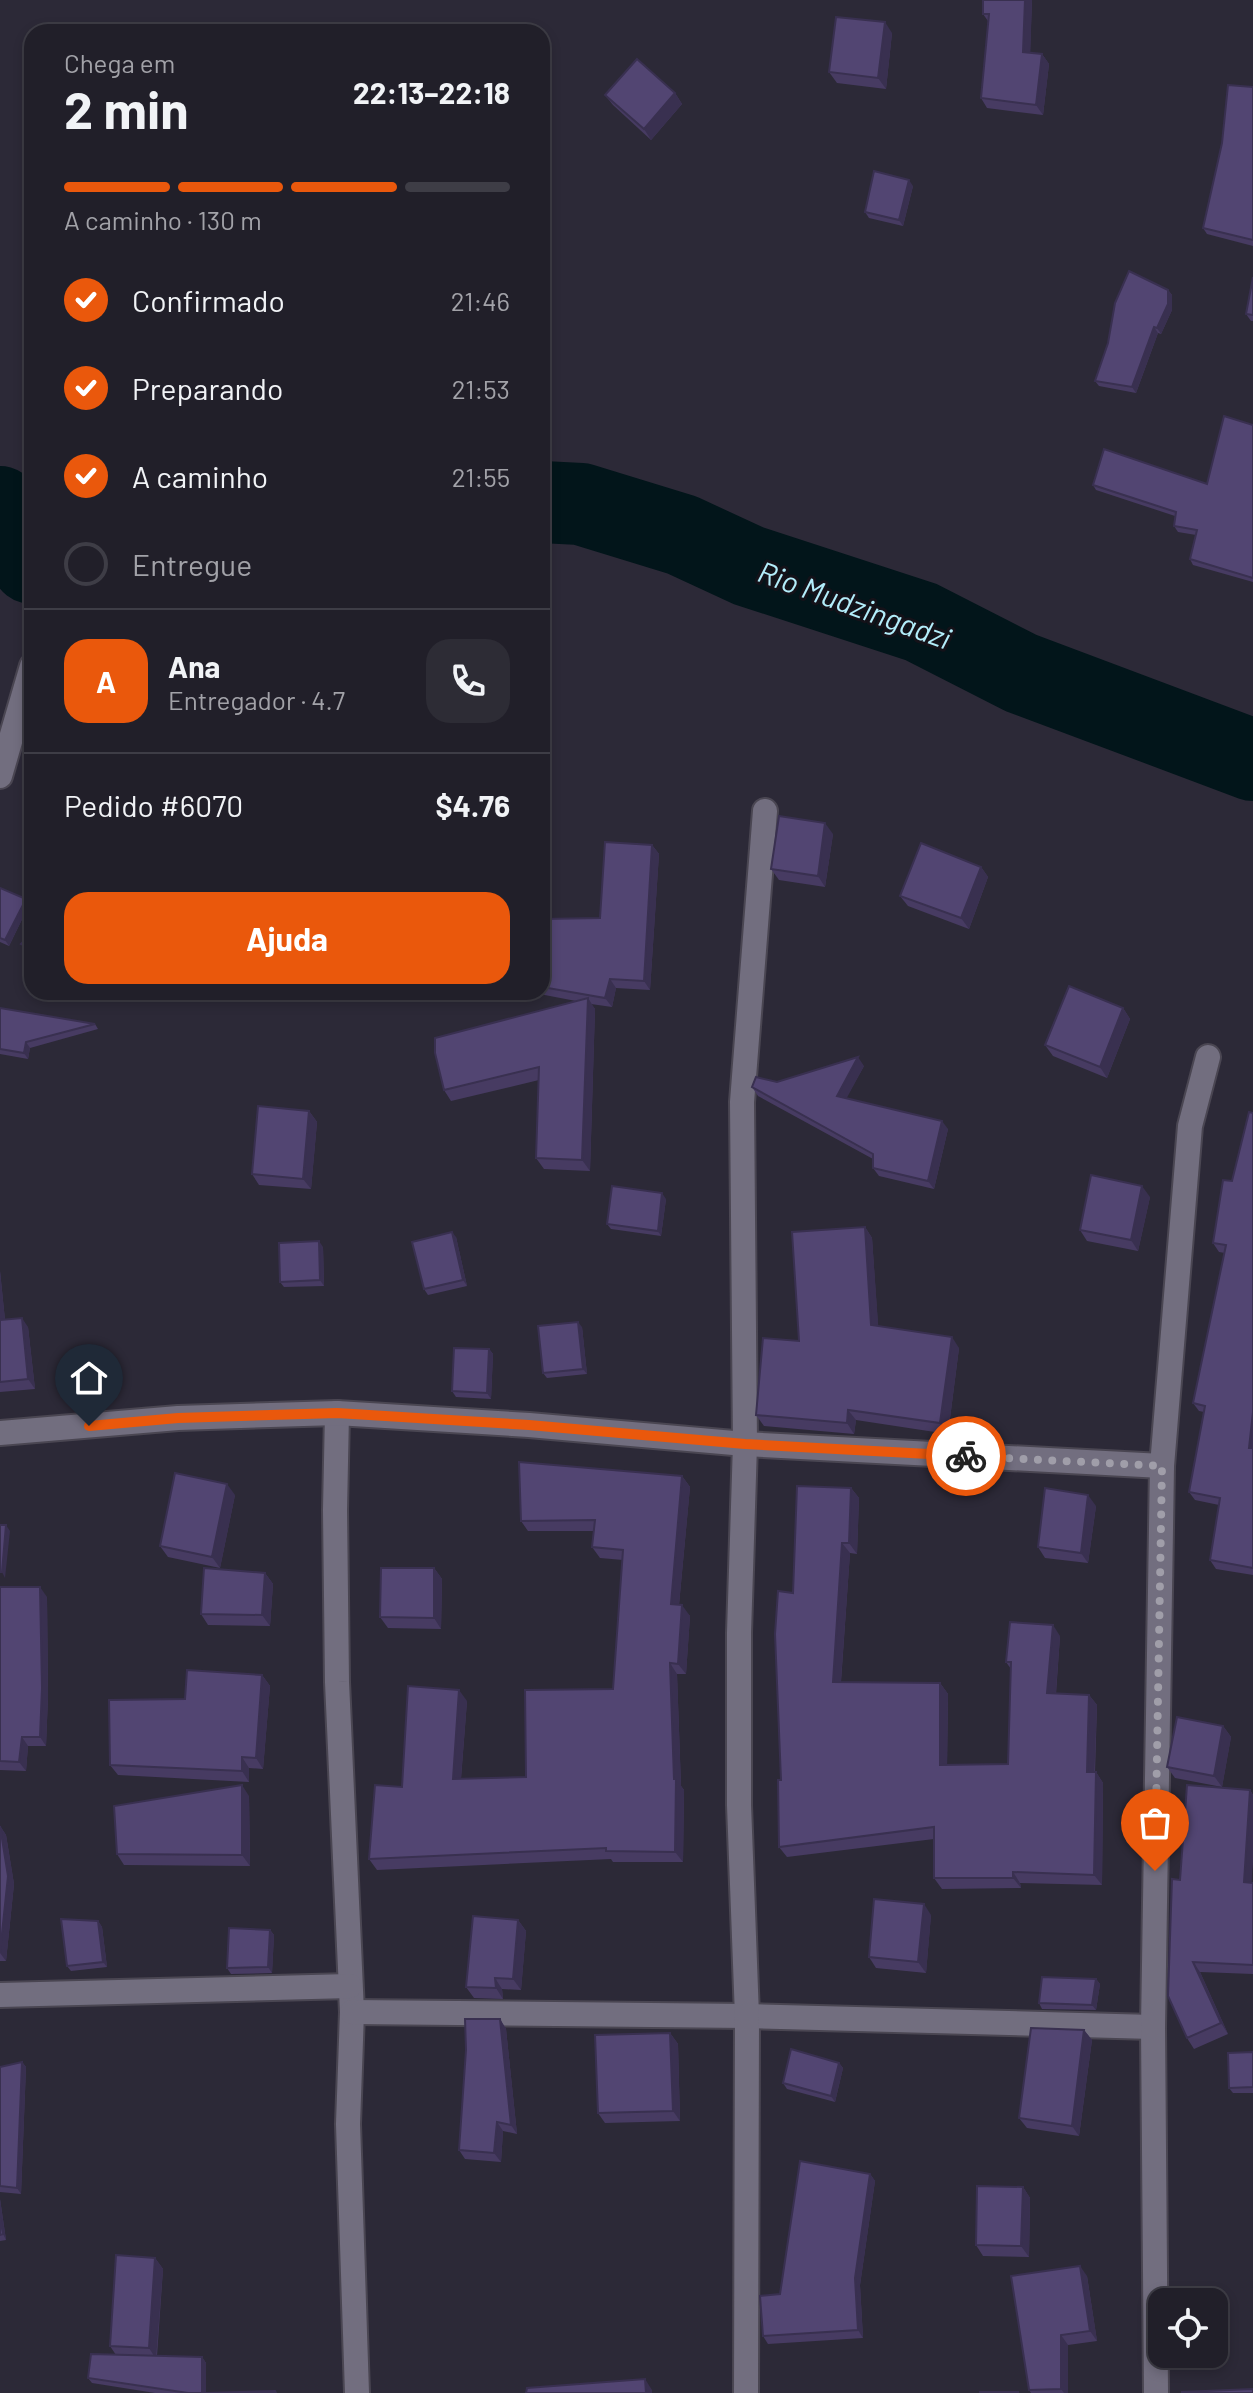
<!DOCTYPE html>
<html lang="pt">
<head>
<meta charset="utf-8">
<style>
	body { margin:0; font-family:Barlow,sans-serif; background:#2d2c35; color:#f1f3f6; height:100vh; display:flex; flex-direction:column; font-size:30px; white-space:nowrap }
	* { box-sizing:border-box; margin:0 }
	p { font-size:26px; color:#a2a2a8 }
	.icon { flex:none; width:44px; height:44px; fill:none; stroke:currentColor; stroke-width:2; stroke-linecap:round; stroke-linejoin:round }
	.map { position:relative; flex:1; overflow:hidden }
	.side { position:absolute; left:24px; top:24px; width:526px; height:976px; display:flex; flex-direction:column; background:#211f29; border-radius:24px; box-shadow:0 4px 12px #0003,0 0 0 2px #3e3d46 }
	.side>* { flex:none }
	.fabs { position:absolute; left:1148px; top:2288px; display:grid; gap:16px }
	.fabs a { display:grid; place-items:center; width:80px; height:80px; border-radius:16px; background:#211f29; box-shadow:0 4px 12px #0003,0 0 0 2px #3e3d46; font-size:40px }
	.pin { position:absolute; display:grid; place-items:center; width:68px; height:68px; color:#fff; margin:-82px -34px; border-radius:50% 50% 50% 0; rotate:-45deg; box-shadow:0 0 8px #0007 }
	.pin .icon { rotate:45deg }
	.courier { position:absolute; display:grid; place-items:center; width:80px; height:80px; margin:-40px; border:6px solid #ea580c; border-radius:50%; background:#fff; color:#222; box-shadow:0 2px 10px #0007 }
	.headline em { font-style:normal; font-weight:700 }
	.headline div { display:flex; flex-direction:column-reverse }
	.headline { display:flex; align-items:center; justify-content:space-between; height:136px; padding:0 40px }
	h1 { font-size:52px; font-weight:700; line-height:60px }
	.bar { display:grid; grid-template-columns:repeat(4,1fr); gap:12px 8px; align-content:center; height:96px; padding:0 40px }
	.bar i { height:10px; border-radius:6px; background:#3e3d46 }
	.bar .current { background:#ea580c }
	.bar p { grid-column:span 4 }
	.line { display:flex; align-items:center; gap:20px; padding:0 40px; border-top:2px solid #3e3d46 }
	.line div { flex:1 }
	.round { display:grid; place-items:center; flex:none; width:84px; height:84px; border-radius:24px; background:#2d2c35 }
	ol { padding:0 40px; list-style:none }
	li { display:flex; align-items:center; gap:24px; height:88px }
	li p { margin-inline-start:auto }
	li .icon { padding:8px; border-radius:50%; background:#ea580c; color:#fff; stroke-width:4 }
	li:last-child { color:#a2a2a8 }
	li i { width:44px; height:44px; border:4px solid #3e3d46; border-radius:50% }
	.cta { display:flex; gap:16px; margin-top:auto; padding:16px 40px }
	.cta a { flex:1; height:92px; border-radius:24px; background:#ea580c; color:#fff; font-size:32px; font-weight:700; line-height:92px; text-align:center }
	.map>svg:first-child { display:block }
</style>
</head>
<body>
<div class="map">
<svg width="1253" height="2393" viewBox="0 0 1253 2393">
	<rect width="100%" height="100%" fill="#2c2937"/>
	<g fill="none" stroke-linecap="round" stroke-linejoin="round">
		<!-- river -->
		<g stroke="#02151a" stroke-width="82">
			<polyline points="542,502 581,504 682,535 749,566 921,622 1021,673 1253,760"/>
			<polyline points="0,507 32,563"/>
		</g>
		<defs>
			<g id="street">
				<polyline points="0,776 32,666"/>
				<polyline points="337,1413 335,1510 337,1682 352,2012 348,2124 357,2393"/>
				<polyline points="0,1433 178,1418 337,1413 529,1425 745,1444 1162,1466"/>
				<polyline points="0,1995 350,1986"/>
				<polyline points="352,2012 747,2016 1153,2027"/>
				<polyline points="746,2393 747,2016 739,1805 739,1633 745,1444 742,1102 765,811"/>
				<polyline points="1156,2393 1153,2027 1162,1466 1190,1126 1208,1057"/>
			</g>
		</defs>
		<!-- street casing -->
		<use href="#street" stroke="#4a4652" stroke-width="28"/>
		<!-- street -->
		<use href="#street" stroke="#726e7f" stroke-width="24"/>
	</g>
	<!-- wall -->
	<g fill="#473b62">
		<polygon points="983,0 1032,0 1030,53 1042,54 1049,64 1043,115 987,108 981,98 988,21 983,14"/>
		<polygon points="892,33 886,89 837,83 829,72"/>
		<polygon points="1253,87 1253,246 1207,234 1203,228"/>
		<polygon points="675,93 682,104 651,140 613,105 605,95"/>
		<polygon points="913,186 903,226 869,218 865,212"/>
		<polygon points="1253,277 1253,321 1251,321 1246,314"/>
		<polygon points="1168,290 1172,295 1172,310 1161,334 1158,333 1136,393 1099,386 1095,381"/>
		<polygon points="1253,425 1253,582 1193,565 1190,559 1196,535 1178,532 1174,526 1175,516 1096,490 1093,485 1207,484"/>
		<polygon points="833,834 825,887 779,880 771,869"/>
		<polygon points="652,845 659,854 650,990 616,988 612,1007 591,1004 595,1009 590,1171 544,1169 536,1158 539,1080 451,1101 444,1090 576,1001 529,992 542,992 542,919 600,918"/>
		<polygon points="981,867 988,877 969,929 908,906 900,896"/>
		<polygon points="0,888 26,899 29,905 9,946 0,942"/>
		<polygon points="21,944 32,949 32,956 29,955"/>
		<polygon points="0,1008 95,1024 98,1029 30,1048 28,1059 0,1054"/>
		<polygon points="1123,1008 1130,1019 1107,1078 1053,1056 1045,1045"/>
		<polygon points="864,1066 846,1098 948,1129 934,1189 879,1176 873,1168 873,1159 758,1096 752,1087"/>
		<polygon points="309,1111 317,1122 311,1189 259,1185 252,1174"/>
		<polygon points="1253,1113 1253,1575 1216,1569 1210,1560 1219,1505 1195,1500 1189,1492 1204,1412 1199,1411 1193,1403 1225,1253 1219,1252 1213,1243"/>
		<polygon points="1150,1197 1138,1251 1087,1241 1080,1230"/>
		<polygon points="666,1199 661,1236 611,1229 607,1224"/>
		<polygon points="865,1227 872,1238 878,1326 959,1348 948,1434 856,1420 854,1434 764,1426 756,1415"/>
		<polygon points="456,1237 467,1286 428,1295 424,1289"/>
		<polygon points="323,1247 324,1286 284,1287 280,1282"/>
		<polygon points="0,1271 5,1320 28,1327 35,1389 0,1392"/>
		<polygon points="582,1327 587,1374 547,1378 543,1373"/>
		<polygon points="489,1349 493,1354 491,1399 456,1397 452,1391"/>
		<polygon points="682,1476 690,1487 679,1605 690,1616 686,1674 677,1674 681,1786 684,1790 683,1862 613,1862 611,1859 377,1870 369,1859 402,1787 467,1701 461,1779 526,1777 613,1689 623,1560 600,1558 592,1547 594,1531 528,1531 521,1521"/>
		<polygon points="851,1488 859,1498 857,1554 850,1553 841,1682 940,1683 948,1694 947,1764 1008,1764 1011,1669 1006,1662 1060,1636 1056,1694 1089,1695 1097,1705 1095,1772 1096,1772 1103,1783 1102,1885 1020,1883 1021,1888 942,1889 934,1878 934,1839 787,1857 779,1847 781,1780 793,1593"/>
		<polygon points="235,1495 220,1568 168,1557 160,1546"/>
		<polygon points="1096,1506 1088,1563 1045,1558 1038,1547"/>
		<polygon points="434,1568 442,1579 441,1629 388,1628 380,1617"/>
		<polygon points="265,1573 273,1584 270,1626 208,1625 201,1614"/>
		<polygon points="0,1587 47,1597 48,1697 46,1746 28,1746 26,1771 0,1770"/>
		<polygon points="262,1675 270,1686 263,1769 249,1768 249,1782 118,1775 110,1765 185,1699"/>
		<polygon points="1223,1726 1231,1737 1222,1787 1175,1778 1167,1767"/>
		<polygon points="1250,1790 1253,1795 1253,1857 1251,1883 1253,1883 1253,1974 1200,1972 1228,2034 1194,2049 1187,2038 1180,1880"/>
		<polygon points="249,1796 250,1866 124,1865 117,1854"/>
		<polygon points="0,1826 6,1835 14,1884 6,1961 0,1961"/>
		<polygon points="931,1915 926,1973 876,1968 869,1957"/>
		<polygon points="518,1920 526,1931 521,1990 502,1989 503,1999 474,1998 466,1987"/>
		<polygon points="98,1921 102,1927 107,1967 71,1971 67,1966"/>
		<polygon points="270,1930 274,1935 272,1973 231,1974 227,1968"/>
		<polygon points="1096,1979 1100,1984 1096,2010 1042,2009 1039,2003"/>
		<polygon points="500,2019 506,2029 517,2134 503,2131 501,2162 465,2159 459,2150"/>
		<polygon points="1084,2030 1092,2040 1079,2136 1027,2128 1019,2118"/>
		<polygon points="670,2033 678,2044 680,2121 605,2123 598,2113"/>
		<polygon points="1253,2052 1253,2093 1233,2093 1229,2088"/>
		<polygon points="22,2062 26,2067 21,2194 0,2192 0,2067"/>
		<polygon points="839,2063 843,2068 835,2102 787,2089 783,2083"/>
		<polygon points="870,2174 875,2181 860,2285 863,2338 768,2344 763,2336 780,2294"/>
		<polygon points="1023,2187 1030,2198 1029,2257 983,2256 976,2245"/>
		<polygon points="0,2199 6,2240 0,2241"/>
		<polygon points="155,2258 163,2269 157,2356 202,2357 206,2363 206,2393 155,2393 92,2383 88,2378 116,2355 110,2346"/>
		<polygon points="1087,2276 1097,2341 1068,2345 1068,2393 1031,2393 1029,2390"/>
	</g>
	<!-- shaded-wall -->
	<g fill="#393050">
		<polygon points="1025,0 1032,0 1030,62 1023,52"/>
		<polygon points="885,22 892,33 886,89 878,78"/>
		<polygon points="1042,54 1049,64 1043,115 1036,105"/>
		<polygon points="675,93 682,104 651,140 644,129"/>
		<polygon points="909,180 913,186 903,226 899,220"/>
		<polygon points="1168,290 1172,295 1172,310 1161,334 1157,328"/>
		<polygon points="1154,327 1158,333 1136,393 1132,387"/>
		<polygon points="542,776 546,781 545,837 542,833"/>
		<polygon points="825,823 833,834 825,887 818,876"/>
		<polygon points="652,845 659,854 650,990 644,981"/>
		<polygon points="981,867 988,877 969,929 961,918"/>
		<polygon points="26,899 29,905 9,946 5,940"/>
		<polygon points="610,979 616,988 612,1007 605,998"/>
		<polygon points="588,998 595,1009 590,1171 582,1160"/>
		<polygon points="1123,1008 1130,1019 1107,1078 1100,1067"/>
		<polygon points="26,1042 30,1048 28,1059 24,1053"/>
		<polygon points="858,1057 864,1066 843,1105 837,1096"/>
		<polygon points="309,1111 317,1122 311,1189 303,1179"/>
		<polygon points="942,1121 948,1129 934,1189 928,1181"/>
		<polygon points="1142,1186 1150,1197 1138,1251 1131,1240"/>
		<polygon points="662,1193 666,1199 661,1236 658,1231"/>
		<polygon points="865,1227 872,1238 879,1336 871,1325"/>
		<polygon points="452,1232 456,1237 467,1286 463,1280"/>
		<polygon points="319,1241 323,1247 324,1286 320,1280"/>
		<polygon points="0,1271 6,1330 0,1321"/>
		<polygon points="22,1318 28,1327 35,1389 28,1379"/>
		<polygon points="578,1322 582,1327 587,1374 583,1369"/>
		<polygon points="952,1337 959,1348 948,1434 940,1423"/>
		<polygon points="489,1349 493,1354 491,1399 487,1393"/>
		<polygon points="848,1410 856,1420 854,1434 847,1423"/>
		<polygon points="1253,1412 1253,1453 1249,1448"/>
		<polygon points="682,1476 690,1487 678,1615 671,1604"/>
		<polygon points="227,1484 235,1495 220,1568 212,1557"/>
		<polygon points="851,1488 859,1498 857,1554 849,1543"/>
		<polygon points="1088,1495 1096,1506 1088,1563 1081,1553"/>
		<polygon points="6,1525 10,1531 5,1578 2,1572"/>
		<polygon points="842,1543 850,1553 840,1693 833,1682"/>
		<polygon points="434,1568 442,1579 441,1629 434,1618"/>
		<polygon points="265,1573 273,1584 270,1626 262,1615"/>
		<polygon points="40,1587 47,1597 48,1697 46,1746 40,1737"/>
		<polygon points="682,1605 690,1616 686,1674 678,1664"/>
		<polygon points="1053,1625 1060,1636 1055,1704 1047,1693"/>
		<polygon points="670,1663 677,1674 681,1786 684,1790 683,1862 675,1852"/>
		<polygon points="262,1675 270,1686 263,1769 256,1758"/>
		<polygon points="940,1683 948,1694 947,1775 940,1765"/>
		<polygon points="459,1690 467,1701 460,1790 453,1779"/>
		<polygon points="1089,1695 1097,1705 1094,1782 1087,1772"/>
		<polygon points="1223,1726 1231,1737 1222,1787 1214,1776"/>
		<polygon points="22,1737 28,1746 26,1771 19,1762"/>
		<polygon points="242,1757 249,1768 249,1782 242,1771"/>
		<polygon points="1096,1772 1103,1783 1102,1885 1094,1875"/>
		<polygon points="242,1785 249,1796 250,1866 242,1855"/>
		<polygon points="1250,1790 1253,1795 1253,1857 1251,1893 1244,1882"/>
		<polygon points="0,1826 6,1835 14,1884 6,1961 0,1953"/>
		<polygon points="1013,1872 1020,1883 1021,1888 1013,1878"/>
		<polygon points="924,1904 931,1915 926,1973 918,1962"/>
		<polygon points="518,1920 526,1931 521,1990 513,1979"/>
		<polygon points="98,1921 102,1927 107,1967 103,1962"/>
		<polygon points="270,1930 274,1935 272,1973 268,1967"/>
		<polygon points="1193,1962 1200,1972 1228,2034 1221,2023"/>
		<polygon points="495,1978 502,1989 503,1999 496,1988"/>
		<polygon points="1096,1979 1100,1984 1096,2010 1092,2005"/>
		<polygon points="500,2019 506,2029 517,2134 511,2125"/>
		<polygon points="1084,2030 1092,2040 1079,2136 1072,2126"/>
		<polygon points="670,2033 678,2044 680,2121 673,2111"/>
		<polygon points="22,2062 26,2067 21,2194 17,2188"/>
		<polygon points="839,2063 843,2068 835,2102 831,2096"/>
		<polygon points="497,2122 503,2131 501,2162 494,2153"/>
		<polygon points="870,2174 875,2181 860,2285 863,2338 858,2330 855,2278"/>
		<polygon points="1023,2187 1030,2198 1029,2257 1021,2246"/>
		<polygon points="0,2199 6,2240 3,2234 0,2218"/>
		<polygon points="155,2258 163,2269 156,2359 149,2348"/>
		<polygon points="1080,2266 1087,2276 1097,2341 1090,2331"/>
		<polygon points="1061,2335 1068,2345 1068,2393 1064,2393 1061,2389"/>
		<polygon points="202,2357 206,2363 206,2393 202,2393"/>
		<polygon points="645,2379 652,2390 652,2393 646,2393"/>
	</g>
	<!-- building -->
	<g fill="#524572" stroke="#393050" stroke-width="2">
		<polygon points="983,0 1025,0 1023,52 1042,54 1036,105 981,98 989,14 983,14"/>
		<polygon points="836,17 885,22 878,78 829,72"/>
		<polygon points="637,59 675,93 644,129 605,95"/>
		<polygon points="1228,85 1253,87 1253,240 1203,228 1222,143"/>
		<polygon points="874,171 909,180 899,220 865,212"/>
		<polygon points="1129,271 1168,290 1168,304 1157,328 1154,327 1132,387 1095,381 1108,343 1115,303"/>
		<polygon points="1253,277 1253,315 1246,314"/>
		<polygon points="1224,416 1253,425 1253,578 1190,559 1197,530 1174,526 1176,512 1093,485 1104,449 1207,484"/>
		<polygon points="779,816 825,823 818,876 771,869"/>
		<polygon points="605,842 652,845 644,981 610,979 605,998 542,987 542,919 600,918"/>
		<polygon points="921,843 981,867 961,918 900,896"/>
		<polygon points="0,888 26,899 5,940 0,938"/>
		<polygon points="32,933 32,949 21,944"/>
		<polygon points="1069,986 1123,1008 1100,1067 1045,1045"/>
		<polygon points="588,998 582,1160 536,1158 539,1067 444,1090 435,1053 435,1038"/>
		<polygon points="0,1008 95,1024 26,1042 24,1053 0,1049"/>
		<polygon points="858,1057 837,1096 942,1121 928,1181 873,1168 873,1154 752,1087 756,1077 777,1082"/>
		<polygon points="258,1106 309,1111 303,1179 252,1174"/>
		<polygon points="1249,1112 1253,1113 1253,1412 1249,1448 1253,1448 1253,1568 1210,1560 1220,1498 1189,1492 1205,1406 1193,1403 1226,1245 1213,1243 1223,1180 1232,1181"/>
		<polygon points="1091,1175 1142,1186 1131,1240 1080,1230"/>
		<polygon points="612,1186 662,1193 658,1231 607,1224"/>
		<polygon points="865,1227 871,1325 952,1337 940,1423 848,1410 847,1423 756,1415 763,1338 799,1341 792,1232"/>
		<polygon points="452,1232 463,1280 424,1289 412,1242"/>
		<polygon points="319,1241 320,1280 280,1282 279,1243"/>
		<polygon points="22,1318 28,1379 0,1382 0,1320"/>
		<polygon points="578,1322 583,1369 543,1373 538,1326"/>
		<polygon points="454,1348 489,1349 487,1393 452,1391"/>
		<polygon points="519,1462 682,1476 671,1604 682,1605 678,1664 670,1663 674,1779 676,1779 675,1852 606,1851 606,1848 369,1859 375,1785 402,1787 408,1686 459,1690 453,1779 526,1777 525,1690 613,1689 623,1550 592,1547 595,1520 521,1521"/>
		<polygon points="175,1473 227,1484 212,1557 160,1546"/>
		<polygon points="797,1486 851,1488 849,1543 842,1543 833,1682 940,1683 940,1765 1008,1764 1011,1662 1006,1662 1010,1622 1053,1625 1047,1693 1089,1695 1087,1772 1096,1772 1094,1875 1013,1872 1013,1878 934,1878 934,1827 779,1847 778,1780 781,1780 775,1634 778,1591 793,1593"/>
		<polygon points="1045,1488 1088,1495 1081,1553 1038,1547"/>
		<polygon points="0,1525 6,1525 2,1572 0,1572"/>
		<polygon points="204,1568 265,1573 262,1615 201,1614"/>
		<polygon points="381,1568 434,1568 434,1618 380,1617"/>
		<polygon points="0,1587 40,1587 42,1688 40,1737 22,1737 19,1762 0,1761"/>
		<polygon points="187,1670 262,1675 256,1758 242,1757 242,1771 110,1765 109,1700 185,1699"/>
		<polygon points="1177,1717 1223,1726 1214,1776 1167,1767"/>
		<polygon points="242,1785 242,1855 117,1854 114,1806"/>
		<polygon points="1187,1785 1250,1790 1244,1882 1253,1883 1253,1965 1193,1962 1221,2023 1187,2038 1168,1996 1172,1879 1180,1880"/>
		<polygon points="0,1826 8,1876 0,1953"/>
		<polygon points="874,1899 924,1904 918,1962 869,1957"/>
		<polygon points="473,1916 518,1920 513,1979 495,1978 496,1988 466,1987"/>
		<polygon points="61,1919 98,1921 103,1962 67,1966"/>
		<polygon points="229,1928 270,1930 268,1967 227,1968"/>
		<polygon points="1042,1977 1096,1979 1092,2005 1039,2003"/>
		<polygon points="465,2019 500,2019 511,2125 497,2122 494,2153 459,2150 466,2050"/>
		<polygon points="1031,2028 1084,2030 1072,2126 1019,2118"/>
		<polygon points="670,2033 673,2111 598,2113 595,2035"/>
		<polygon points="791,2049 839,2063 831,2096 783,2083"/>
		<polygon points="1253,2052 1253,2087 1229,2088 1228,2053"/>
		<polygon points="22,2062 17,2188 0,2186 0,2067"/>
		<polygon points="800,2161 870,2174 855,2278 858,2330 763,2336 760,2296 780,2294"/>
		<polygon points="977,2186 1023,2187 1021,2246 976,2245"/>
		<polygon points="0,2218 3,2234 0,2235"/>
		<polygon points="116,2255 155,2258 149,2348 110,2346"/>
		<polygon points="1080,2266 1090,2331 1061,2335 1061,2389 1029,2390 1011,2276"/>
		<polygon points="91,2354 202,2357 202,2393 188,2393 88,2378"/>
		<polygon points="645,2379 646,2393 526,2393 527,2388"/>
		<polygon points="1253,2389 1253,2393 1182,2393 1182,2392"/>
		<polygon points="275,2391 276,2393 206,2393"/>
		<rect x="980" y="2392" width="38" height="1"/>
	</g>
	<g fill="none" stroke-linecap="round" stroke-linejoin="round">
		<!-- done -->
		<polyline stroke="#a09ea9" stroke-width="8" stroke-dasharray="0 14.4" points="966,1456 1162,1466 1155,1871"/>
		<!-- route -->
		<polyline stroke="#ea580c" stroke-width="10" points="89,1426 178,1418 337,1413 529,1425 745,1444 966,1456"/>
	</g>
	<g text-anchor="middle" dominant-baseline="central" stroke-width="6" stroke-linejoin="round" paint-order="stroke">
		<!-- water labels -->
		<g font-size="30" font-style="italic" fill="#b3edfa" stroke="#141219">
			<text transform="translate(855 604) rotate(20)">Rio Mudzingadzi</text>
		</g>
	</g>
</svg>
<div class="fabs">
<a><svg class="icon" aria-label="locate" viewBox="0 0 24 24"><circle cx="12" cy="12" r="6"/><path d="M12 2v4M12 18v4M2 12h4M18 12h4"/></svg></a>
</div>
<div class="pin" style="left:1155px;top:1871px;background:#ea580c"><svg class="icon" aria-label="bag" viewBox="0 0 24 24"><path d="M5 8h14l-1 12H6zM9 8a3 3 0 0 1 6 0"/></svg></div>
<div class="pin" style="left:89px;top:1426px;background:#1f2937"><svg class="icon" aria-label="home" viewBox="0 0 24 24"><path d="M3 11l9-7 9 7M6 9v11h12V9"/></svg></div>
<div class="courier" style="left:966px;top:1456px"><svg class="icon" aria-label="bike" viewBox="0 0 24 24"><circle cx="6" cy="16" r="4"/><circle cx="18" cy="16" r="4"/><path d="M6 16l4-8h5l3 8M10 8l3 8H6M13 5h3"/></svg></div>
<section class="side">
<div class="headline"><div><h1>2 min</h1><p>Chega em</p></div><em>22:13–22:18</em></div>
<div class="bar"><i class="current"></i><i class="current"></i><i class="current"></i><i></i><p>A caminho · 130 m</p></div>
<ol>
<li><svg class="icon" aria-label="check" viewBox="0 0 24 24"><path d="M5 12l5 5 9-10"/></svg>Confirmado<p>21:46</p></li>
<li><svg class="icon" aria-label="check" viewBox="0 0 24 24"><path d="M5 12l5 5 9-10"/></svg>Preparando<p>21:53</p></li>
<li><svg class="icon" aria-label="check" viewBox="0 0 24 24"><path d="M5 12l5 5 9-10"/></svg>A caminho<p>21:55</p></li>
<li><i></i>Entregue</li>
</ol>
<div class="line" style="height:144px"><b class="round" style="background:#ea580c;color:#fff">A</b><div><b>Ana</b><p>Entregador · 4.7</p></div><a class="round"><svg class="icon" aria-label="phone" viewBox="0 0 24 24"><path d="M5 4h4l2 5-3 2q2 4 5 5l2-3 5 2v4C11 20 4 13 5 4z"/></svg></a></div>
<div class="line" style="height:104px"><div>Pedido #6070</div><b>$4.76</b></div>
<div class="cta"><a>Ajuda</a></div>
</section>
</div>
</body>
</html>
